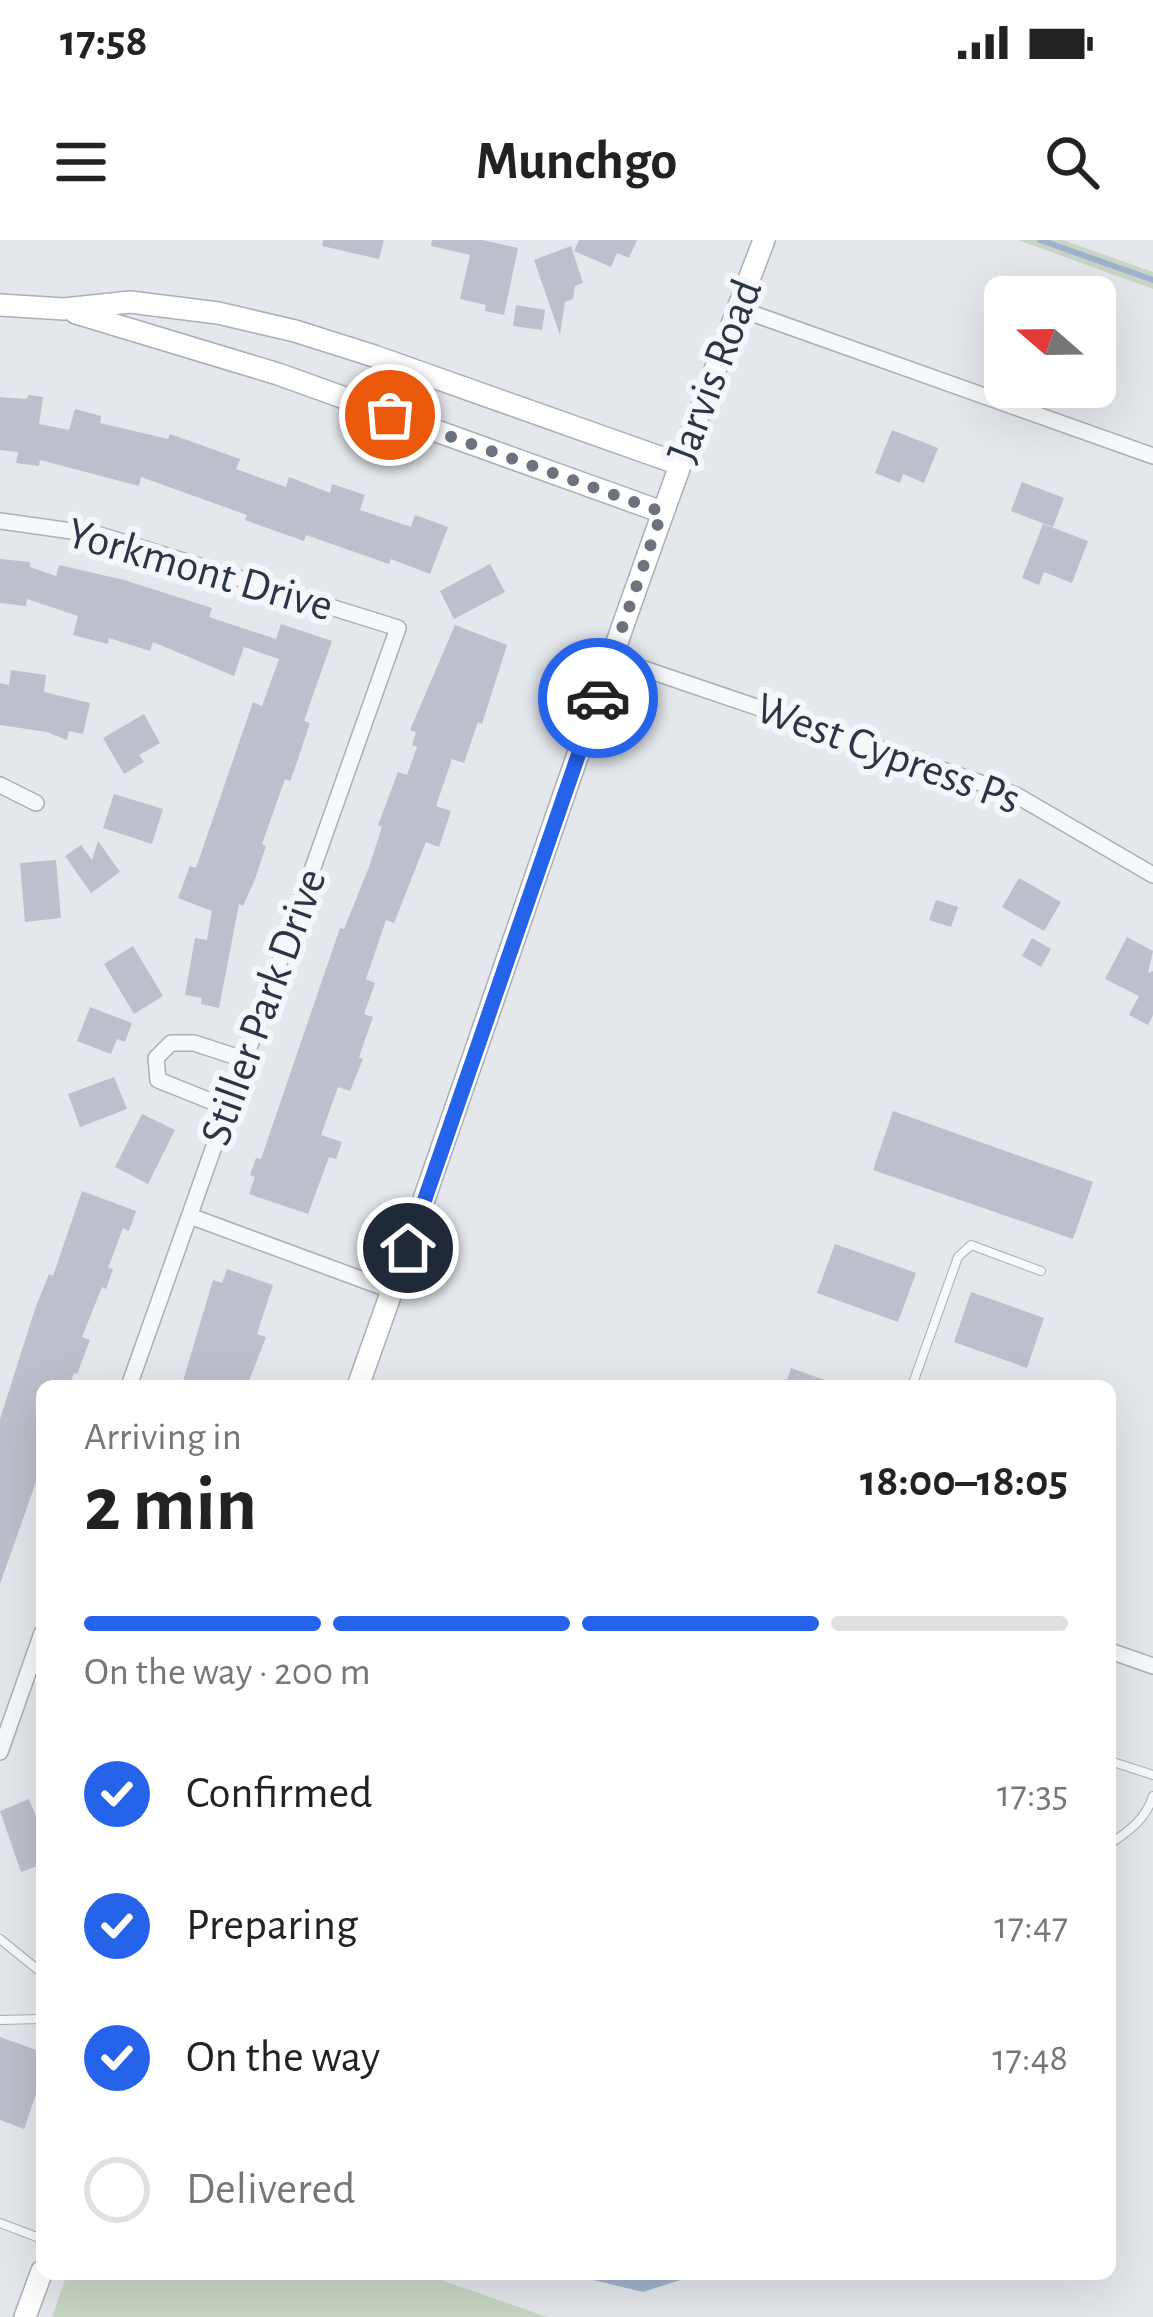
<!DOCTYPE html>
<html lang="en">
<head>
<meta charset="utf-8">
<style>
	body { margin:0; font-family:"Alegreya Sans",sans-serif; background:#f2f2f2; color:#222; height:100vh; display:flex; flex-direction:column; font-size:45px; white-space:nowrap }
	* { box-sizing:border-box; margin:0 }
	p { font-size:39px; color:#767676 }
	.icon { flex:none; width:66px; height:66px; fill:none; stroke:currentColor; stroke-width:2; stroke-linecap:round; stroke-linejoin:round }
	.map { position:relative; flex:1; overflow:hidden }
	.side { position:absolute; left:36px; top:1140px; width:1080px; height:900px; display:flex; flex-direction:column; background:#fff; border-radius:18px; box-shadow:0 12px 48px #0002 }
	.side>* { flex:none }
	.needle { width:78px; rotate:290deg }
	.buttons { position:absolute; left:984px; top:36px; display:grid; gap:24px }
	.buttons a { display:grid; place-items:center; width:132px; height:132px; border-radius:18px; background:#fff; box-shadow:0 12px 48px #0002; font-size:60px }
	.pin { position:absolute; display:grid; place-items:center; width:102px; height:102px; color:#fff; margin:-51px; border:6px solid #fff; border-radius:50%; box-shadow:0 3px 12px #0007 }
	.courier { position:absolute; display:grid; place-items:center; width:120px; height:120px; margin:-60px; border:9px solid #2563eb; border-radius:50%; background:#fff; color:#222; box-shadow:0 3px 15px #0007 }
	.headline em { font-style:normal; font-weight:600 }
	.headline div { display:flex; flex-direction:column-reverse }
	.headline { display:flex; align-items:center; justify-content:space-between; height:204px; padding:0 48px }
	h1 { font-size:78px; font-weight:600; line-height:90px }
	.bar { display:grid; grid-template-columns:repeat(4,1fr); gap:18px 12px; align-content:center; height:144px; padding:0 48px }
	.bar i { height:15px; border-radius:9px; background:#e0e0e0 }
	.bar .current { background:#2563eb }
	.bar p { grid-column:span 4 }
	ol { padding:0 48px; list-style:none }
	li { display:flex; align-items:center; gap:36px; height:132px }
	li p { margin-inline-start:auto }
	li .icon { padding:12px; border-radius:50%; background:#2563eb; color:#fff; stroke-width:4 }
	li:last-child { color:#767676 }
	li i { width:66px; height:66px; border:6px solid #e0e0e0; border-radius:50% }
	.status { display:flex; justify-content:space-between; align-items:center; height:84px; padding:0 60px; background:#fff; direction:ltr }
	.status svg { height:33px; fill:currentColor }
	header { display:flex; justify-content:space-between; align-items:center; height:156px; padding:0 48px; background:#fff; font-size:54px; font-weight:600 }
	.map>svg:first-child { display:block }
</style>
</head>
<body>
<div class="status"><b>17:58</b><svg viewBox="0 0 49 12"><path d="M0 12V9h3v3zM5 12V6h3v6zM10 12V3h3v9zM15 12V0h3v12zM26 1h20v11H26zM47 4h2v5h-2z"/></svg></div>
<header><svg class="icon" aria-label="menu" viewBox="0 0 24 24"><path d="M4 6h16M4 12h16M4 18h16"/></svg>Munchgo<svg class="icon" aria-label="search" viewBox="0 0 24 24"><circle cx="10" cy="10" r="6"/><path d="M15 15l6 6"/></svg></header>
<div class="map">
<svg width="1153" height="2077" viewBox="0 0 1153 2077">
	<rect width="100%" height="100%" fill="#e4e7ec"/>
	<!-- green -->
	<g fill="#c9d6c5">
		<polygon points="1018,0 1063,0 1153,32 1153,49"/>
		<polygon points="67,2034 424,2034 547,2077 52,2077"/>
	</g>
	<!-- water -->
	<polygon fill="#9fb4cc" points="568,2034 699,2034 643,2052"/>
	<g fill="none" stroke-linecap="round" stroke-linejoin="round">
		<!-- stream -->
		<polyline stroke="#9fb4cc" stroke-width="6" points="1040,0 1153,40"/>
	</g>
	<!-- building -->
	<g fill="#bbc0ca">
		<polygon points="323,0 384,0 379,19 322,6"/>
		<polygon points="432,0 482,0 518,8 504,75 485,71 486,65 460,59 470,15 431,6"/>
		<polygon points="579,0 637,0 629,18 617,13 611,27 574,11"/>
		<polygon points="571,6 583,43 575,46 573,59 565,62 560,95 534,20"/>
		<polygon points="516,65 545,70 542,90 513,86"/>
		<polygon points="28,155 43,157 39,184 69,190 75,169 101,176 100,183 168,199 170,194 240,219 236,229 286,247 289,237 330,253 332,244 365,255 360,270 411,287 415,275 448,287 430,334 391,319 389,324 306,295 304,301 245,280 247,275 141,237 139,246 40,220 39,226 16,223 18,212 0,210 0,157 27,159"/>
		<polygon points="892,190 938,208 924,243 903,234 900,243 875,233"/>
		<polygon points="1022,242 1064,258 1053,287 1011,271"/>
		<polygon points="1043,284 1088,301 1072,343 1044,332 1039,345 1022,338"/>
		<polygon points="0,319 30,322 30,327 56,336 59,325 124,340 212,368 209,377 276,399 281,384 332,401 304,481 310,483 296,525 290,541 285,539 262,604 266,606 255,639 243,666 239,664 219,768 201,764 202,758 185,755 195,698 207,700 212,671 178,658 190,626 196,628 253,462 262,466 279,419 244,407 234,436 153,402 150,411 109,398 108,404 73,395 78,376 27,359 26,366 0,363"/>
		<polygon points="490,324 505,352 454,379 440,351"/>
		<polygon points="455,385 507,405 482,484 478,482 464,523 452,519 436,566 451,571 439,607 426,602 394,683 386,680 366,739 375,743 364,774 373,777 359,817 363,819 350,851 338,847 321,895 342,902 336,919 329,917 308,974 249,954 255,937 250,935 256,918 261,919 340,688 344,689 369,627 382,587 378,585 398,532 407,535 417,507 412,505 416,492 410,490"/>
		<polygon points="11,430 46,435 44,452 90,463 83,494 69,491 67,500 47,492 0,485 0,443 9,445"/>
		<polygon points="144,474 160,503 139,515 144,522 124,534 103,498"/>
		<polygon points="114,554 163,569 152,604 103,588"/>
		<polygon points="98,601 120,632 91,653 65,616 81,605 92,620"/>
		<polygon points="56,620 61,678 25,682 20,623"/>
		<polygon points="1019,638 1061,662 1044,691 1002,667"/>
		<polygon points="936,660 958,667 951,687 929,680"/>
		<polygon points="1127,697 1153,711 1148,733 1153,731 1153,775 1148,785 1129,775 1139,756 1105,739"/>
		<polygon points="1032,698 1051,709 1041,727 1022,716"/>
		<polygon points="133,706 163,756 134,774 104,724"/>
		<polygon points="90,767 132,783 125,802 117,799 111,814 77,801"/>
		<polygon points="114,837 127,869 80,887 68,854"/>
		<polygon points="893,871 1093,942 1073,999 873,930"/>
		<polygon points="142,874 175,890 148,944 115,927"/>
		<polygon points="82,951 136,971 129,991 123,988 108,1028 113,1029 106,1049 102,1047 82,1097 90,1100 77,1134 74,1133 69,1146 42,1146 42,1225 0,1344 0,1179 35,1069 49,1034 53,1036"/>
		<polygon points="835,1004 916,1033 898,1082 817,1053"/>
		<polygon points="227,1029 273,1045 257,1094 266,1097 247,1146 197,1146 183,1141 213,1040 222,1043"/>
		<polygon points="971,1052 1044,1078 1027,1128 954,1102"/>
		<polygon points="791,1128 836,1144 836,1146 785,1146"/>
		<polygon points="29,1559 42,1591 42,1624 21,1632 0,1571"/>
		<polygon points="0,1797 42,1812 42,1837 24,1889 0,1880"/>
	</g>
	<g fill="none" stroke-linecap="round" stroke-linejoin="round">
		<defs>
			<g id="lane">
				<polyline points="912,1146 958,1017 971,1005 1041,1031"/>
				<polyline points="1110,1521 1153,1535"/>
				<path d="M1110 1604C1129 1591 1146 1579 1153 1556"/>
				<polyline points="0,1699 42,1733"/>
				<polyline points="0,1780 42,1779"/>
				<polyline points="0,1983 42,1999"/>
			</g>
			<g id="street">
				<polyline points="737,68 1153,216"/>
				<polyline points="0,281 100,295 398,388 129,1146"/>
				<polyline points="612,418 1016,555 1153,635"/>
				<polyline points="0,545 36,563"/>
				<polyline points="228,868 158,840 156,818 171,803 194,803 246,820"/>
				<polyline points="190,976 393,1051"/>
				<polyline points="1110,1411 1153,1426"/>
				<polyline points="0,1512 42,1393"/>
			</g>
			<g id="secondary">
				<polyline points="0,65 64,69 130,62 218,73 295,91 374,116 679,224"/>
				<polyline points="76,73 278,134 662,272"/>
				<path d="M358 1146C495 765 619 378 764 0"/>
				<polyline points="25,2077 42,2031"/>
			</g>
		</defs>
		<!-- lane casing -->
		<use href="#lane" stroke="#a9aeb7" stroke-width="10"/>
		<!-- street casing -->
		<use href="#street" stroke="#a9aeb7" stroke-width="18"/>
		<!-- secondary casing -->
		<use href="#secondary" stroke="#a9aeb7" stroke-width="24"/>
		<!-- lane -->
		<use href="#lane" stroke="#f7f8fa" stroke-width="8"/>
		<!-- street -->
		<use href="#street" stroke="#f7f8fa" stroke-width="15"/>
		<!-- secondary -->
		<use href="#secondary" stroke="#fff" stroke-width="21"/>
	</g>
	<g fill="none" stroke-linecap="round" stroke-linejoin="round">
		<!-- done -->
		<polyline stroke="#6c737f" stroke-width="12" stroke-dasharray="0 21.6" points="390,175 662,272 598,458"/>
		<!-- route -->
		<polyline stroke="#2563eb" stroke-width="15" points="408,1008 598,458"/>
	</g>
	<g text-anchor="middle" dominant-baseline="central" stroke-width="12" stroke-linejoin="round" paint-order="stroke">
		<!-- street labels -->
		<g font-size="45" fill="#2b3445" stroke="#f4f6f9">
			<text transform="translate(715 131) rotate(-69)">Jarvis Road</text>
			<text transform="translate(200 330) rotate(16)">Yorkmont Drive</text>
			<text transform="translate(888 514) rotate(20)">West Cypress Ps</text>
			<text transform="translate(264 767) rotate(-70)">Stiller Park Drive</text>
		</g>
	</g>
</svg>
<div class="buttons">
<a><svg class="needle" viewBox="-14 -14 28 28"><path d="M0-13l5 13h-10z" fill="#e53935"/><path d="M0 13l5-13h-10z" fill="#767676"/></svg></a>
</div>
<div class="pin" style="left:390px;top:175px;background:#ea580c"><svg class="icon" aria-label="bag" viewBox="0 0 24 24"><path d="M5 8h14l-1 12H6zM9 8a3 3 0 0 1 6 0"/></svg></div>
<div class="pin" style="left:408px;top:1008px;background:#1f2937"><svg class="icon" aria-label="home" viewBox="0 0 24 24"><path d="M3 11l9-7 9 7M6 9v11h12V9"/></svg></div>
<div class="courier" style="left:598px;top:458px"><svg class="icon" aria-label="car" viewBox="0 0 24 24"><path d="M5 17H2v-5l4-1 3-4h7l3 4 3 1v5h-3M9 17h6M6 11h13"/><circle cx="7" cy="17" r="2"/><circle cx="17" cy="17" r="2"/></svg></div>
<section class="side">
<div class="headline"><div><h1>2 min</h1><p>Arriving in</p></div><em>18:00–18:05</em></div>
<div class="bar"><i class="current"></i><i class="current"></i><i class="current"></i><i></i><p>On the way · 200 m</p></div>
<ol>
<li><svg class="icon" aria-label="check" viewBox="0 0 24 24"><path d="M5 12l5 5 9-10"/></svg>Confirmed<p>17:35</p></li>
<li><svg class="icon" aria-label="check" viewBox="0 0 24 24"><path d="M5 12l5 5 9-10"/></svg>Preparing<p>17:47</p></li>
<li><svg class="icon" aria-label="check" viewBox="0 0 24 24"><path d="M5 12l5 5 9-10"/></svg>On the way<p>17:48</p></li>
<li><i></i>Delivered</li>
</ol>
</section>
</div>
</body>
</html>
